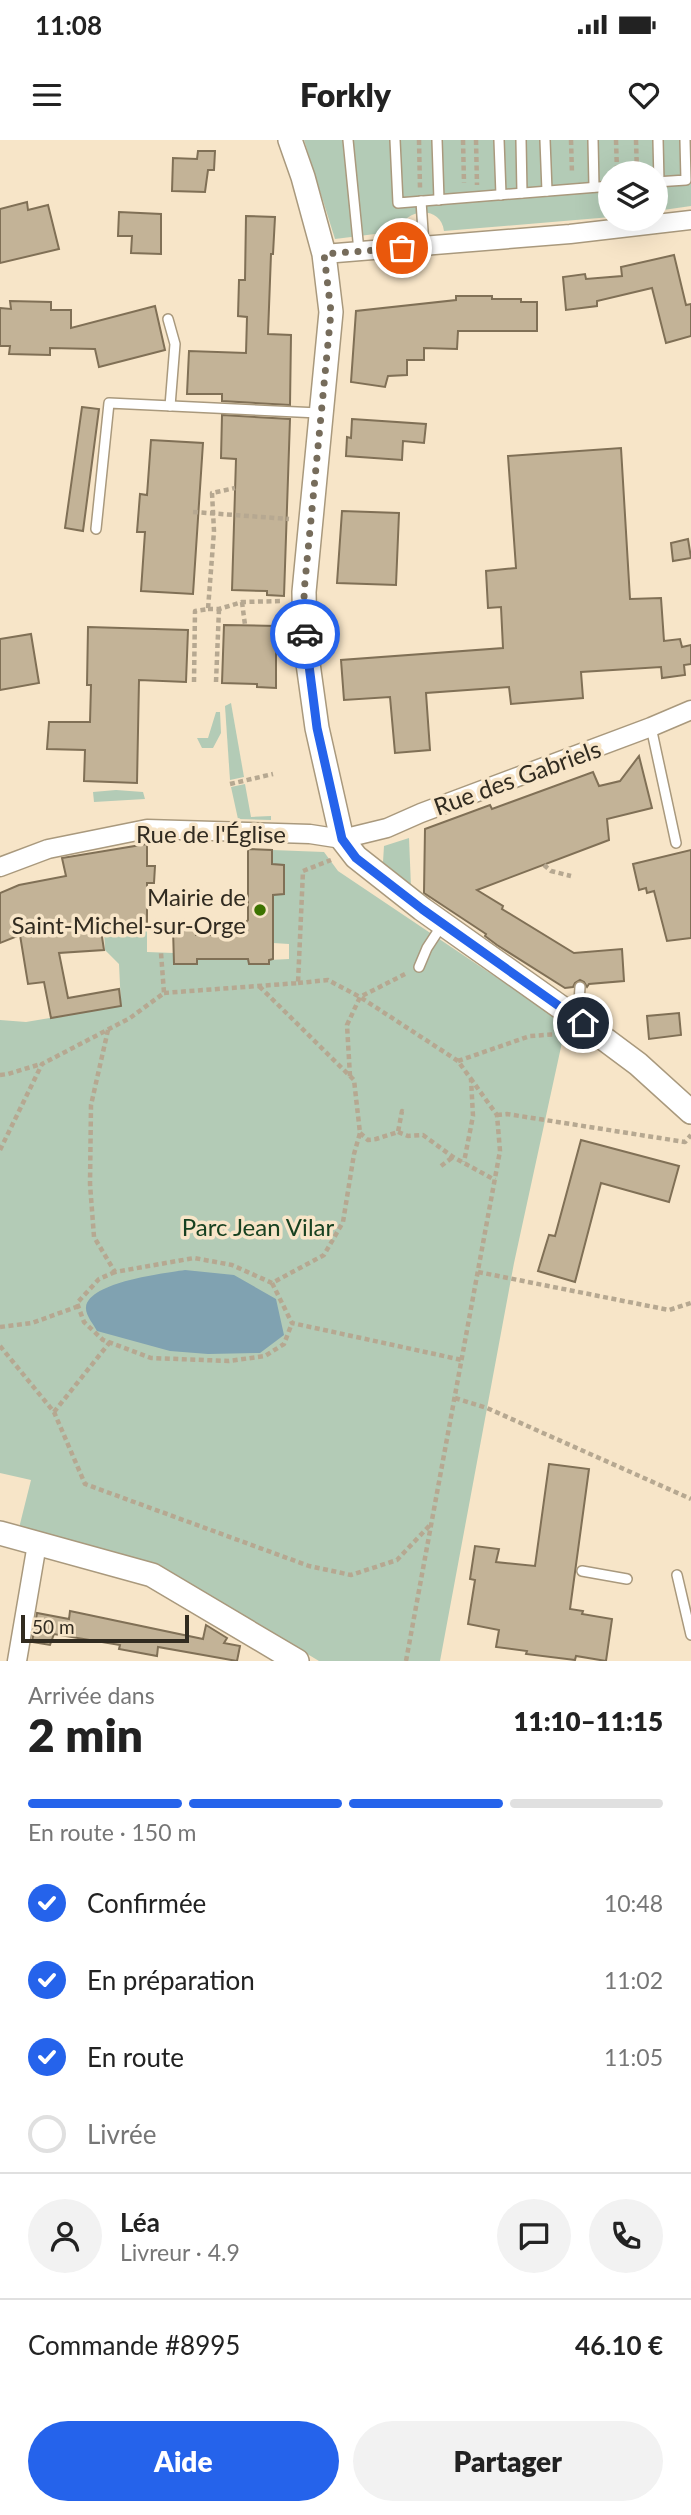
<!DOCTYPE html>
<html lang="fr">
<head>
<meta charset="utf-8">
<style>
	body { margin:0; font-family:Lato,sans-serif; background:#f2f2f2; color:#222; height:100vh; display:flex; flex-direction:column; font-size:26px; white-space:nowrap }
	* { box-sizing:border-box; margin:0 }
	p { font-size:23px; color:#767676 }
	.icon { flex:none; width:38px; height:38px; fill:none; stroke:currentColor; stroke-width:2; stroke-linecap:round; stroke-linejoin:round }
	.map { position:relative; height:1521px; overflow:hidden }
	.panel { display:flex; flex-direction:column; background:#fff; flex:1 }
	.panel>* { flex:none }
	.buttons { position:absolute; left:598px; top:21px; display:grid; gap:14px }
	.buttons a { display:grid; place-items:center; width:70px; height:70px; border-radius:50%; background:#fff; box-shadow:0 7px 28px #0002; font-size:35px }
	.scale { position:absolute; left:21px; bottom:18px; width:168px; box-sizing:border-box; padding-left:7px; border:4px solid #312b20; border-top:0; font-size:19px; line-height:24px; white-space:nowrap; color:#312b20; -webkit-text-stroke:5px #f7e5c8; paint-order:stroke }
	.pin { position:absolute; display:grid; place-items:center; width:60px; height:60px; color:#fff; margin:-30px; border:4px solid #fff; border-radius:50%; box-shadow:0 2px 7px #0007 }
	.courier { position:absolute; display:grid; place-items:center; width:70px; height:70px; margin:-35px; border:5px solid #2563eb; border-radius:50%; background:#fff; color:#222; box-shadow:0 2px 9px #0007 }
	.headline em { font-style:normal; font-weight:800 }
	.headline div { display:flex; flex-direction:column-reverse }
	.headline { display:flex; align-items:center; justify-content:space-between; height:119px; padding:0 28px }
	h1 { font-size:46px; font-weight:800; line-height:52px }
	.bar { display:grid; grid-template-columns:repeat(4,1fr); gap:10px 7px; align-content:center; height:84px; padding:0 28px }
	.bar i { height:9px; border-radius:5px; background:#e0e0e0 }
	.bar .active { background:#2563eb }
	.bar p { grid-column:span 4 }
	.line { display:flex; align-items:center; gap:18px; padding:0 28px; border-top:2px solid #e0e0e0 }
	.line div { flex:1 }
	.round { display:grid; place-items:center; flex:none; width:74px; height:74px; border-radius:37px; background:#f2f2f2 }
	ol { padding:0 28px; list-style:none }
	li { display:flex; align-items:center; gap:21px; height:77px }
	li p { margin-inline-start:auto }
	li .icon { padding:7px; border-radius:50%; background:#2563eb; color:#fff; stroke-width:4 }
	li:last-child { color:#767676 }
	li i { width:38px; height:38px; border:4px solid #e0e0e0; border-radius:50% }
	.primary-button { display:flex; gap:14px; margin-top:auto; padding:14px 28px }
	.primary-button a { flex:1; height:80px; border-radius:42px; background:#2563eb; color:#fff; font-size:28px; font-weight:800; line-height:80px; text-align:center }
	.primary-button a+a { background:#f2f2f2; color:#222 }
	.status { display:flex; justify-content:space-between; align-items:center; height:49px; padding:0 35px; background:#fff; direction:ltr }
	.status svg { height:19px; fill:currentColor }
	header { display:flex; justify-content:space-between; align-items:center; height:91px; padding:0 28px; background:#fff; font-size:32px; font-weight:800 }
	.map>svg:first-child { display:block }
</style>
</head>
<body>
<div class="status"><b>11:08</b><svg viewBox="0 0 49 12"><path d="M0 12V9h3v3zM5 12V6h3v6zM10 12V3h3v9zM15 12V0h3v12zM26 1h20v11H26zM47 4h2v5h-2z"/></svg></div>
<header><svg class="icon" aria-label="menu" viewBox="0 0 24 24"><path d="M4 6h16M4 12h16M4 18h16"/></svg>Forkly<svg class="icon" aria-label="heart" viewBox="0 0 24 24"><path d="M12 20l-8-8c-3-5 5-10 8-4 3-6 11-1 8 4z"/></svg></header>
<div class="map">
<svg width="691" height="1521" viewBox="0 0 691 1521">
	<rect width="100%" height="100%" fill="#f7e5c8"/>
	<!-- green -->
	<g fill="#b3cbb6">
		<path d="M304 0H691V66L656 71V33H611V77L444 91C441 64 403 69 399 91L335 99Z"/>
		<polygon points="231,563 244,637 230,640 225,566"/>
		<polygon points="216,572 220,572 221,593 213,608 202,608 197,598 208,598"/>
		<polygon points="245,644 251,677 271,676 271,680 238,679 231,647"/>
		<polygon points="116,650 143,652 145,659 94,662 93,652"/>
		<polygon points="409,698 411,747 383,722 384,706"/>
		<polygon points="272,710 324,712 338,731 566,884 514,1123 440,1521 319,1521 157,1424 19,1388 31,1340 0,1333 0,880 26,882 121,866 119,824 105,810 104,791 147,790 147,812 174,813 174,824 196,824 197,819 248,819 249,824 269,824 269,820 289,819 289,804 273,803 273,755 284,754 284,725 272,724"/>
	</g>
	<!-- water -->
	<path fill="#80a2b1" d="M185 1130 234 1135 276 1159 284 1195 260 1213 208 1214 170 1211 97 1191C94 1185 85 1175 86 1167 89 1142 165 1133 185 1130Z"/>
	<!-- building -->
	<g fill="#c3b397" stroke="#807056" stroke-width="2">
		<polygon points="198,11 215,11 214,30 208,30 205,52 172,51 173,18 197,19"/>
		<polygon points="27,62 28,70 48,65 59,109 0,123 0,69"/>
		<polygon points="119,72 161,74 161,114 131,113 132,96 118,96"/>
		<polygon points="246,76 275,77 273,114 271,114 268,194 291,195 290,265 222,261 222,254 187,254 189,211 246,213 247,177 238,176 239,140 245,140"/>
		<polygon points="674,115 686,165 691,164 691,196 666,203 652,148 597,161 597,166 566,170 563,137 585,134 586,139 622,136 621,127"/>
		<polygon points="456,156 492,156 492,159 521,159 521,162 537,162 537,191 458,191 457,209 424,208 424,220 407,220 407,235 388,236 385,247 351,242 356,171 456,160"/>
		<polygon points="10,161 51,162 51,170 71,170 71,188 155,166 165,210 99,227 95,209 50,208 50,215 9,214 10,206 0,206 0,168 11,169"/>
		<polygon points="82,267 99,269 83,391 65,388"/>
		<polygon points="222,275 290,279 284,456 267,455 267,451 232,450 236,319 221,318"/>
		<polygon points="352,279 426,284 424,303 403,301 402,320 346,316 347,297 351,298"/>
		<polygon points="151,300 203,303 193,454 141,451 145,392 137,392 140,354 147,355"/>
		<polygon points="621,308 630,459 661,458 664,501 680,499 682,507 691,505 691,524 684,525 685,535 662,538 661,527 581,532 583,558 511,564 509,547 426,553 430,610 395,613 390,557 344,560 341,520 503,508 501,467 488,468 486,431 516,428 508,316"/>
		<polygon points="342,371 399,373 396,445 337,443"/>
		<polygon points="688,399 691,418 673,421 671,403"/>
		<polygon points="224,485 276,486 276,548 257,547 257,544 222,543"/>
		<polygon points="88,487 188,490 186,542 139,540 137,643 84,641 85,610 47,609 49,582 90,582 91,545 87,545"/>
		<polygon points="31,494 39,543 0,550 0,499"/>
		<polygon points="639,616 652,668 607,679 609,700 477,750 503,766 502,769 574,813 622,809 624,841 589,844 587,847 584,842 580,840 575,843 573,847 565,848 497,805 485,796 486,794 424,753 425,689 490,665 492,669 593,632 599,646 620,641"/>
		<polygon points="147,704 147,726 155,726 154,743 147,743 147,790 101,790 104,810 59,813 68,858 119,849 121,866 51,878 44,842 28,844 20,795 0,803 0,753 19,745 66,736 62,718"/>
		<polygon points="248,709 272,710 272,724 284,725 284,754 273,755 273,819 269,820 269,824 249,824 248,819 197,819 197,824 174,824 173,788 196,787 196,795 235,795 248,780"/>
		<polygon points="691,710 691,798 667,801 654,751 647,753 646,748 639,750 633,724"/>
		<polygon points="679,873 681,895 649,899 647,876"/>
		<polygon points="581,1000 679,1026 669,1062 601,1043 575,1142 538,1131 549,1095 555,1096"/>
		<polygon points="549,1324 589,1329 570,1469 583,1471 582,1474 612,1479 606,1521 576,1516 575,1520 526,1514 527,1511 496,1507 499,1490 468,1484 475,1440 470,1439 475,1406 499,1409 496,1422 535,1426"/>
		<polygon points="70,1471 203,1499 206,1485 227,1498 224,1503 240,1506 237,1521 158,1507 157,1516 119,1509 120,1505 54,1494 50,1505 32,1502 37,1473 69,1479"/>
	</g>
	<g fill="none" stroke-linecap="round" stroke-linejoin="round">
		<defs>
			<g id="service">
				<polyline points="348,0 359,111"/>
				<polyline points="395,0 398,63 611,46"/>
				<polyline points="437,0 439,60"/>
				<polyline points="499,0 501,55"/>
				<polyline points="521,0 522,53"/>
				<polyline points="545,0 547,51"/>
				<polyline points="593,0 594,47"/>
				<polyline points="658,0 659,42"/>
				<polyline points="656,42 686,40 685,0"/>
				<polyline points="421,61 424,106"/>
				<polyline points="168,179 175,204 170,266"/>
				<polyline points="96,389 109,263 319,273"/>
				<polyline points="651,587 676,703"/>
				<polyline points="419,827 427,808 442,785"/>
				<polyline points="578,877 580,847"/>
				<polyline points="582,1431 627,1439"/>
				<polyline points="677,1435 691,1495"/>
			</g>
			<g id="minor">
				<polyline points="324,114 570,94 691,80"/>
				<polyline points="0,727 48,709 147,689 310,694 342,699 387,688 421,673 651,587 691,570"/>
				<polyline points="17,1521 37,1404"/>
			</g>
			<g id="tertiary">
				<polyline points="290,0 303,37 324,114 331,172 304,452 305,502 317,588 342,699 356,717 422,769 583,883 638,924 691,972"/>
				<polyline points="0,1393 152,1435 297,1521"/>
			</g>
		</defs>
		<!-- service casing -->
		<use href="#service" stroke="#a9997d" stroke-width="12"/>
		<!-- minor casing -->
		<use href="#minor" stroke="#a9997d" stroke-width="21"/>
		<!-- tertiary casing -->
		<use href="#tertiary" stroke="#a9997d" stroke-width="26"/>
		<!-- path -->
		<g stroke="#b6a891" stroke-width="4.5" stroke-dasharray="5 3.5" stroke-linecap="butt">
			<polyline points="419,0 420,48"/>
			<polyline points="463,0 464,43"/>
			<polyline points="476,0 477,45"/>
			<polyline points="571,0 572,34"/>
			<polyline points="616,0 617,32"/>
			<polyline points="636,0 637,33"/>
			<polyline points="193,372 289,379"/>
			<polyline points="242,462 245,485"/>
			<polyline points="208,469 219,469 242,462 283,461"/>
			<polyline points="194,542 195,471 208,469 214,391 212,353 235,348"/>
			<polyline points="216,542 219,469"/>
			<polyline points="230,644 273,634"/>
			<polyline points="544,725 551,731 571,736"/>
			<polyline points="173,783 176,783"/>
			<polyline points="298,843 328,840 360,857 458,921 471,939 473,976 464,1022"/>
			<polyline points="164,853 298,843 303,731 331,720"/>
			<polyline points="108,890 91,965 90,1044 94,1097 115,1132 194,1118 232,1125 272,1143 324,1115 343,1082 354,1014 360,993 354,940 258,845"/>
			<polyline points="458,921 530,896 559,894"/>
			<polyline points="0,935 8,934 41,924"/>
			<polyline points="350,936 347,885 360,857 407,833"/>
			<polyline points="497,975 507,974 685,1002 691,995"/>
			<polyline points="398,992 408,996 423,995 453,1017 495,1040"/>
			<polyline points="360,993 368,1000 376,999 398,992 402,971 405,973"/>
			<polyline points="0,1010 42,924 130,878 164,853 161,813"/>
			<polyline points="441,1026 453,1017"/>
			<polyline points="115,1132 99,1139 77,1163 84,1182 103,1200 151,1218 229,1221 265,1216 284,1204 292,1183"/>
			<polyline points="478,1132 669,1170 691,1163"/>
			<polyline points="272,1143 292,1183 462,1220"/>
			<polyline points="0,1187 32,1183 79,1166"/>
			<polyline points="0,1206 54,1272 85,1344 309,1426 351,1435 397,1420 430,1385"/>
			<polyline points="455,1258 487,1268 691,1359"/>
			<polyline points="54,1272 110,1202"/>
			<polyline points="406,1521 500,1011 497,975 471,939"/>
		</g>
		<!-- service -->
		<use href="#service" stroke="#fff" stroke-width="9"/>
		<!-- minor -->
		<use href="#minor" stroke="#fff" stroke-width="18"/>
		<!-- tertiary -->
		<use href="#tertiary" stroke="#fff" stroke-width="23"/>
	</g>
	<g fill="none" stroke-linecap="round" stroke-linejoin="round">
		<!-- done -->
		<polyline stroke="#766c5b" stroke-width="7" stroke-dasharray="0 12.6" points="305,494 304,452 331,172 324,114 402,108"/>
		<!-- route -->
		<polyline stroke="#2563eb" stroke-width="9" points="305,494 317,588 342,699 356,718 422,769 583,883"/>
	</g>
	<!-- markers -->
	<circle fill="#3c7300" stroke="#f7e5c8" stroke-width="2.5" cx="260" cy="770" r="7"/>
	<g text-anchor="middle" dominant-baseline="central" stroke-width="7" stroke-linejoin="round" paint-order="stroke">
		<!-- street labels -->
		<g font-size="24" fill="#312b20" stroke="#f7e5c8">
			<text transform="translate(517 637) rotate(-20)">Rue des Gabriels</text>
			<text x="211" y="693">Rue de l'Église</text>
		</g>
		<!-- poi labels -->
		<g font-size="24" fill="#312b20" stroke="#f7e5c8" text-anchor="end">
			<text x="246" y="756">Mairie de<tspan x="246" dy="28">Saint-Michel-sur-Orge</tspan></text>
		</g>
		<!-- park labels -->
		<g font-size="24" fill="#174120" stroke="#f7e5c8">
			<text x="258" y="1086">Parc Jean Vilar</text>
		</g>
	</g>
</svg>
<div class="buttons">
<a><svg class="icon" aria-label="layers" viewBox="0 0 24 24"><path d="M12 4l9 5-9 5-9-5zM3 14l9 5 9-5"/></svg></a>
</div>
<div class="scale">50 m</div>
<div class="pin" style="left:402px;top:108px;background:#ea580c"><svg class="icon" aria-label="bag" viewBox="0 0 24 24"><path d="M5 8h14l-1 12H6zM9 8a3 3 0 0 1 6 0"/></svg></div>
<div class="pin" style="left:583px;top:883px;background:#1f2937"><svg class="icon" aria-label="home" viewBox="0 0 24 24"><path d="M3 11l9-7 9 7M6 9v11h12V9"/></svg></div>
<div class="courier" style="left:305px;top:494px"><svg class="icon" aria-label="car" viewBox="0 0 24 24"><path d="M5 17H2v-5l4-1 3-4h7l3 4 3 1v5h-3M9 17h6M6 11h13"/><circle cx="7" cy="17" r="2"/><circle cx="17" cy="17" r="2"/></svg></div>
</div>
<section class="panel">
<div class="headline"><div><h1>2 min</h1><p>Arrivée dans</p></div><em>11:10–11:15</em></div>
<div class="bar"><i class="active"></i><i class="active"></i><i class="active"></i><i></i><p>En route · 150 m</p></div>
<ol>
<li><svg class="icon" aria-label="check" viewBox="0 0 24 24"><path d="M5 12l5 5 9-10"/></svg>Confirmée<p>10:48</p></li>
<li><svg class="icon" aria-label="check" viewBox="0 0 24 24"><path d="M5 12l5 5 9-10"/></svg>En préparation<p>11:02</p></li>
<li><svg class="icon" aria-label="check" viewBox="0 0 24 24"><path d="M5 12l5 5 9-10"/></svg>En route<p>11:05</p></li>
<li><i></i>Livrée</li>
</ol>
<div class="line" style="height:126px"><a class="round"><svg class="icon" aria-label="person" viewBox="0 0 24 24"><circle cx="12" cy="8" r="4"/><path d="M4 21q1-7 8-7t8 7"/></svg></a><div><b>Léa</b><p>Livreur · 4.9</p></div><a class="round"><svg class="icon" aria-label="chat" viewBox="0 0 24 24"><path d="M4 5h16v11H9l-5 4z"/></svg></a><a class="round"><svg class="icon" aria-label="phone" viewBox="0 0 24 24"><path d="M5 4h4l2 5-3 2q2 4 5 5l2-3 5 2v4C11 20 4 13 5 4z"/></svg></a></div>
<div class="line" style="height:91px"><div>Commande #8995</div><b>46.10 €</b></div>
<div class="primary-button"><a>Aide</a><a>Partager</a></div>
</section>
</body>
</html>
